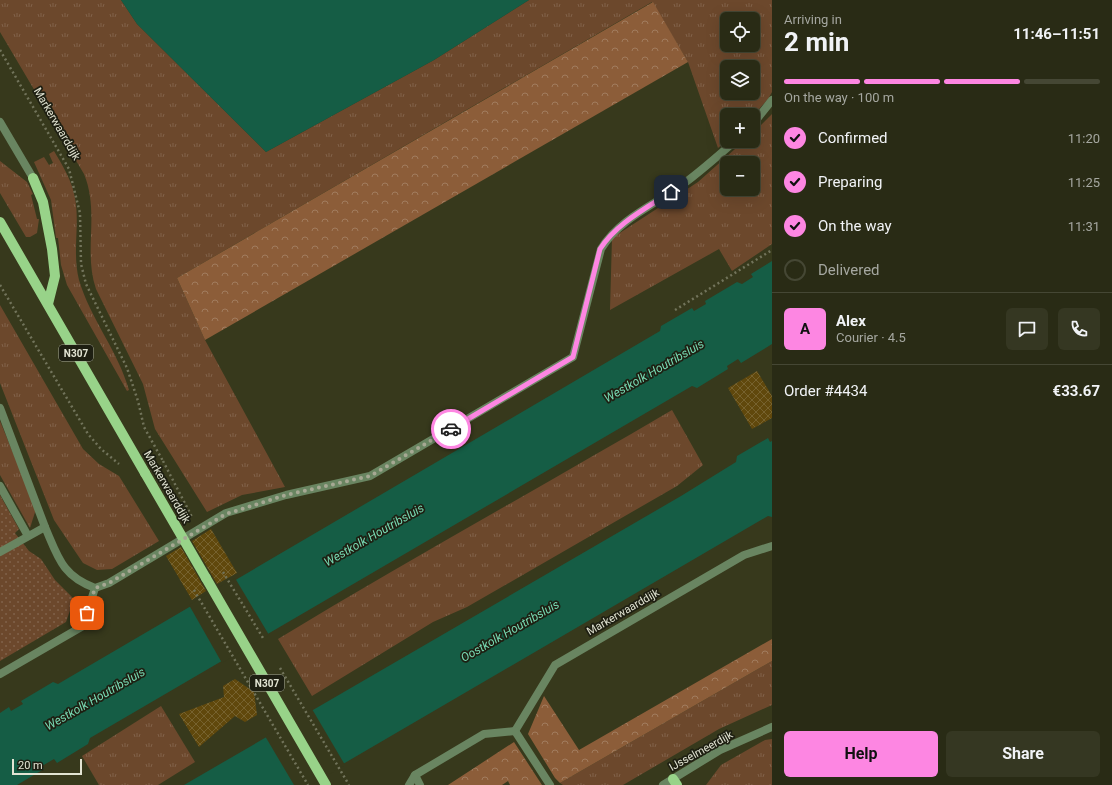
<!DOCTYPE html>
<html lang="en">
<head>
<meta charset="utf-8">
<style>
	body { margin:0; font-family:Roboto,sans-serif; background:#353722; color:#f1f3f6; height:100vh; display:flex; flex-direction:column; font-size:15px; white-space:nowrap }
	* { box-sizing:border-box; margin:0 }
	p { font-size:13px; color:#a5a7a0 }
	.icon { flex:none; width:22px; height:22px; fill:none; stroke:currentColor; stroke-width:2; stroke-linecap:round; stroke-linejoin:round }
	.map { position:relative; flex:1; overflow:hidden }
	.drawer { display:flex; flex-direction:column; background:#292b15; width:340px }
	.drawer>* { flex:none }
	.buttons { position:absolute; left:720px; top:12px; display:grid; gap:8px }
	.buttons a { display:grid; place-items:center; width:40px; height:40px; border-radius:6px; background:#292b15; box-shadow:0 4px 16px #0002,0 0 0 1px #454734; font-size:20px }
	.scale { position:absolute; left:12px; bottom:10px; width:70px; box-sizing:border-box; padding-left:4px; border:2px solid #e2e4d3; border-top:0; font-size:11px; line-height:14px; white-space:nowrap; color:#e2e4d3; -webkit-text-stroke:3px #1e1f12; paint-order:stroke }
	.pin { position:absolute; display:grid; place-items:center; width:34px; height:34px; color:#fff; margin:-17px; border-radius:8px; box-shadow:0 2px 6px #0006 }
	.courier { position:absolute; display:grid; place-items:center; width:40px; height:40px; margin:-20px; border:3px solid #fd86e2; border-radius:50%; background:#fff; color:#222; box-shadow:0 1px 5px #0007 }
	.head em { font-style:normal; font-weight:700 }
	.head div { display:flex; flex-direction:column-reverse }
	.head { display:flex; align-items:center; justify-content:space-between; height:68px; padding:0 12px }
	h1 { font-size:26px; font-weight:700; line-height:30px }
	.bar { display:grid; grid-template-columns:repeat(4,1fr); gap:6px 4px; align-content:center; height:48px; padding:0 12px }
	.bar i { height:5px; border-radius:3px; background:#454734 }
	.bar .selected { background:#fd86e2 }
	.bar p { grid-column:span 4 }
	.line { display:flex; align-items:center; gap:10px; padding:0 12px; border-top:1px solid #454734 }
	.line div { flex:1 }
	.round { display:grid; place-items:center; flex:none; width:42px; height:42px; border-radius:6px; background:#353722 }
	ol { padding:0 12px; list-style:none }
	li { display:flex; align-items:center; gap:12px; height:44px }
	li p { margin-inline-start:auto }
	li .icon { padding:4px; border-radius:50%; background:#fd86e2; color:#111; stroke-width:4 }
	li:last-child { color:#a5a7a0 }
	li i { width:22px; height:22px; border:2px solid #454734; border-radius:50% }
	.cta { display:flex; gap:8px; margin-top:auto; padding:8px 12px }
	.cta a { flex:1; height:46px; border-radius:6px; background:#fd86e2; color:#111; font-size:16px; font-weight:700; line-height:46px; text-align:center }
	.cta a+a { background:#353722; color:#f1f3f6 }
	main { display:flex; flex:1; min-height:0 }
	.map>svg:first-child { display:block }
</style>
</head>
<body>
<main>
<div class="map">
<svg width="772" height="785" viewBox="0 0 772 785">
	<defs>
		<pattern id="grass-tufts" width="24" height="20" patternUnits="userSpaceOnUse"><rect width="24" height="20" fill="#6c482c"/><path d="M3 7l-1-3M5 7V3M7 7l1-3M15 17l-1-3M17 17v-4M19 17l1-3" fill="none" stroke="#81624a"/></pattern>
		<pattern id="forest-crowns" width="20" height="18" patternUnits="userSpaceOnUse"><rect width="20" height="18" fill="#8c5d39"/><path d="M2 6a3 3 0 1 1 6 0M12 15a3 3 0 1 1 6 0" fill="none" stroke="#a17c5e"/></pattern>
		<pattern id="park-dots" width="8" height="8" patternUnits="userSpaceOnUse"><rect width="8" height="8" fill="#6c482c"/><path d="M2 2h.1M6 6h.1" fill="none" stroke="#81624a" stroke-width="1.8" stroke-linecap="round"/></pattern>
		<pattern id="building-cross-hatch" width="8" height="8" patternUnits="userSpaceOnUse"><rect width="8" height="8" fill="#60480c"/><path d="M0 0l8 8M0 8l8-8" fill="none" stroke="#76622e"/></pattern>
	</defs>
	<rect width="100%" height="100%" fill="#37391c"/>
	<!-- grass -->
	<g fill="url(#grass-tufts)" fill-rule="evenodd">
		<path d="M0 0H121L137 24 266 152 434 60 529 0H772V92L768 99 753 116 727 115V140L718 148 688 62 652 2 177 278 205 340 285 487 242 495 207 512 155 429 143 384 96 289C83 251 100 213 84 174L0 32ZM727 19H753V45H727ZM727 67H753V93H727Z"/>
		<path d="M772 114V244L732 271 719 249 610 310 612 238 698 182 744 141H753V133ZM727 163H753V189H727Z"/>
		<path d="M54 151C63 166 72 181 75 198 80 225 72 252 79 280 90 318 118 351 129 390L127 391 67 285 61 265 58 238H56L51 200 34 162 44 157 49 165 53 163 49 154Z"/>
		<polygon points="0,161 27,182 33,194 31,195 37,219 39,219 37,233 30,237 26,237 0,193"/>
		<polygon points="0,305 83,449 99,464 119,476 159,541 112,569 97,570 83,563 54,520 0,383"/>
		<path d="M672 410 703 465 677 486 467 607 433 622 312 696 278 639C408 560 541 487 672 410Z"/>
		<polygon points="0,421 36,509 30,528 0,475"/>
		<polygon points="772,661 772,705 719,729 623,785 563,785 560,783"/>
		<polygon points="161,706 195,762 158,785 99,785 82,756"/>
		<polygon points="772,739 772,785 706,785 721,765 765,740"/>
	</g>
	<!-- forest -->
	<g fill="url(#forest-crowns)">
		<polygon points="653,2 688,62 205,340 177,278"/>
		<polygon points="772,639 772,661 560,783 555,778 528,734 544,696 579,750"/>
		<polygon points="514,742 542,785 510,785 508,781 502,785 448,785"/>
	</g>
	<!-- park -->
	<polygon fill="url(#park-dots)" points="0,495 19,529 15,533 29,551 41,559 55,580 74,599 66,622 0,661"/>
	<!-- water -->
	<g fill="#155d45">
		<polygon points="121,0 529,0 434,60 266,152 137,24"/>
		<polygon points="772,261 772,344 741,363 738,359 727,366 728,369 697,388 692,386 90,738 88,744 57,763 54,759 42,766 44,769 17,785 0,785 0,713 9,707 11,711 23,704 21,701 53,682 58,684 660,331 661,326 692,308 694,311 706,304 705,301 737,282 742,284 753,277 751,274"/>
		<polygon points="768,438 770,442 772,441 772,517 768,516 307,785 184,785 681,496 736,462 737,456"/>
	</g>
	<!-- pier -->
	<g fill="#37391c">
		<polygon points="235,578 269,635 222,663 189,605"/>
		<polygon points="312,709 345,765 311,785 294,785 265,736"/>
	</g>
	<!-- building -->
	<g fill="url(#building-cross-hatch)">
		<polygon points="757,371 772,396 772,418 752,429 728,388"/>
		<polygon points="211,529 237,573 217,584 192,541"/>
		<polygon points="181,547 206,591 192,600 166,556"/>
		<polygon points="235,679 254,692 257,715 245,722 235,716 199,747 179,714 224,697 223,686"/>
	</g>
	<g fill="none" stroke-linecap="round" stroke-linejoin="round">
		<!-- path -->
		<g stroke="#72745b" stroke-width="2.5" stroke-dasharray="2 3" stroke-linecap="butt">
			<polyline points="0,50 69,169 80,213 81,264 86,284 127,368 138,401 144,427 163,461"/>
			<polyline points="0,285 88,434 101,449 119,464"/>
			<polyline points="675,310 772,250"/>
			<polyline points="280,668 349,785"/>
		</g>
		<!-- service -->
		<g stroke="#698561" stroke-width="8">
			<polyline points="0,122 33,178"/>
			<polyline points="753,124 772,100"/>
			<polyline points="0,408 45,527 0,552"/>
			<polyline points="0,486 28,536"/>
			<path d="M45 527C58 557 62 576 95 588L109 583 226 513 286 495 370 476 573 357 601 249C619 219 654 205 682 185 701 171 718 156 735 141"/>
			<polyline points="0,674 83,626 95,588"/>
			<polyline points="515,731 555,665 744,555 772,546"/>
			<polyline points="515,731 550,785"/>
			<polyline points="415,775 420,785"/>
			<polyline points="409,785 415,775 484,734 515,731"/>
		</g>
		<!-- tertiary -->
		<polyline stroke="#698561" stroke-width="8" points="663,785 720,750 772,727"/>
		<!-- primary -->
		<g stroke="#98d389" stroke-width="10">
			<polyline points="33,178 43,202 52,249 55,276 48,304"/>
			<polyline points="0,222 145,473"/>
			<polyline points="206,578 326,785"/>
			<polyline points="673,779 677,785"/>
		</g>
		<!-- path-bridge -->
		<g stroke="#72745b" stroke-width="2.5" stroke-dasharray="2 3" stroke-linecap="butt">
			<polyline points="163,461 192,517"/>
			<polyline points="223,572 263,638"/>
			<polyline points="194,590 308,785"/>
		</g>
		<!-- primary-bridge -->
		<polyline stroke="#98d389" stroke-width="10" points="145,473 206,578"/>
	</g>
	<g fill="none" stroke-linecap="round" stroke-linejoin="round">
		<!-- done -->
		<polyline stroke="#a6a893" stroke-width="4" stroke-dasharray="0 7.2" points="87,613 95,588 109,583 226,514 286,495 370,476 451,429"/>
		<!-- route -->
		<path stroke="#fd86e2" stroke-width="5" d="M451 429 573 357 600 249C617 223 645 209 671 192"/>
	</g>
	<g text-anchor="middle" dominant-baseline="central" stroke-width="3.5" stroke-linejoin="round" paint-order="stroke">
		<!-- shield labels -->
		<g fill="#1e1f12" stroke="#a7a999" stroke-width="1">
			<rect x="59" y="345" width="34" height="16" rx="3"/>
			<rect x="250" y="675" width="34" height="16" rx="3"/>
		</g>
		<g font-size="10" font-weight="bold" fill="#e2e4d3">
			<text x="76" y="353">N307</text>
			<text x="267" y="683">N307</text>
		</g>
		<!-- street labels -->
		<g font-size="11" fill="#e2e4d3" stroke="#1e1f12">
			<text transform="translate(57 124) rotate(60)">Markerwaarddijk</text>
			<text transform="translate(167 487) rotate(60)">Markerwaarddijk</text>
			<text transform="translate(623 612) rotate(-30)">Markerwaarddijk</text>
			<text transform="translate(701 751) rotate(-29)">IJsselmeerdijk</text>
		</g>
		<!-- water labels -->
		<g font-size="12" font-style="italic" fill="#78dbb4" stroke="#1e1f12">
			<text transform="translate(654 371) rotate(-30)">Westkolk Houtribsluis</text>
			<text transform="translate(374 535) rotate(-30)">Westkolk Houtribsluis</text>
			<text transform="translate(510 631) rotate(-30)">Oostkolk Houtribsluis</text>
			<text transform="translate(95 699) rotate(-30)">Westkolk Houtribsluis</text>
		</g>
	</g>
</svg>
<div class="buttons">
<a><svg class="icon" aria-label="locate" viewBox="0 0 24 24"><circle cx="12" cy="12" r="6"/><path d="M12 2v4M12 18v4M2 12h4M18 12h4"/></svg></a>
<a><svg class="icon" aria-label="layers" viewBox="0 0 24 24"><path d="M12 4l9 5-9 5-9-5zM3 14l9 5 9-5"/></svg></a>
<a>+</a>
<a>−</a>
</div>
<div class="scale">20 m</div>
<div class="pin" style="left:87px;top:613px;background:#ea580c"><svg class="icon" aria-label="bag" viewBox="0 0 24 24"><path d="M5 8h14l-1 12H6zM9 8a3 3 0 0 1 6 0"/></svg></div>
<div class="pin" style="left:671px;top:192px;background:#1f2937"><svg class="icon" aria-label="home" viewBox="0 0 24 24"><path d="M3 11l9-7 9 7M6 9v11h12V9"/></svg></div>
<div class="courier" style="left:451px;top:429px"><svg class="icon" aria-label="car" viewBox="0 0 24 24"><path d="M5 17H2v-5l4-1 3-4h7l3 4 3 1v5h-3M9 17h6M6 11h13"/><circle cx="7" cy="17" r="2"/><circle cx="17" cy="17" r="2"/></svg></div>
</div>
<section class="drawer">
<div class="head"><div><h1>2 min</h1><p>Arriving in</p></div><em>11:46–11:51</em></div>
<div class="bar"><i class="selected"></i><i class="selected"></i><i class="selected"></i><i></i><p>On the way · 100 m</p></div>
<ol>
<li><svg class="icon" aria-label="check" viewBox="0 0 24 24"><path d="M5 12l5 5 9-10"/></svg>Confirmed<p>11:20</p></li>
<li><svg class="icon" aria-label="check" viewBox="0 0 24 24"><path d="M5 12l5 5 9-10"/></svg>Preparing<p>11:25</p></li>
<li><svg class="icon" aria-label="check" viewBox="0 0 24 24"><path d="M5 12l5 5 9-10"/></svg>On the way<p>11:31</p></li>
<li><i></i>Delivered</li>
</ol>
<div class="line" style="height:72px"><b class="round" style="background:#fd86e2;color:#111">A</b><div><b>Alex</b><p>Courier · 4.5</p></div><a class="round"><svg class="icon" aria-label="chat" viewBox="0 0 24 24"><path d="M4 5h16v11H9l-5 4z"/></svg></a><a class="round"><svg class="icon" aria-label="phone" viewBox="0 0 24 24"><path d="M5 4h4l2 5-3 2q2 4 5 5l2-3 5 2v4C11 20 4 13 5 4z"/></svg></a></div>
<div class="line" style="height:52px"><div>Order #4434</div><b>€33.67</b></div>
<div class="cta"><a>Help</a><a>Share</a></div>
</section>
</main>
</body>
</html>
